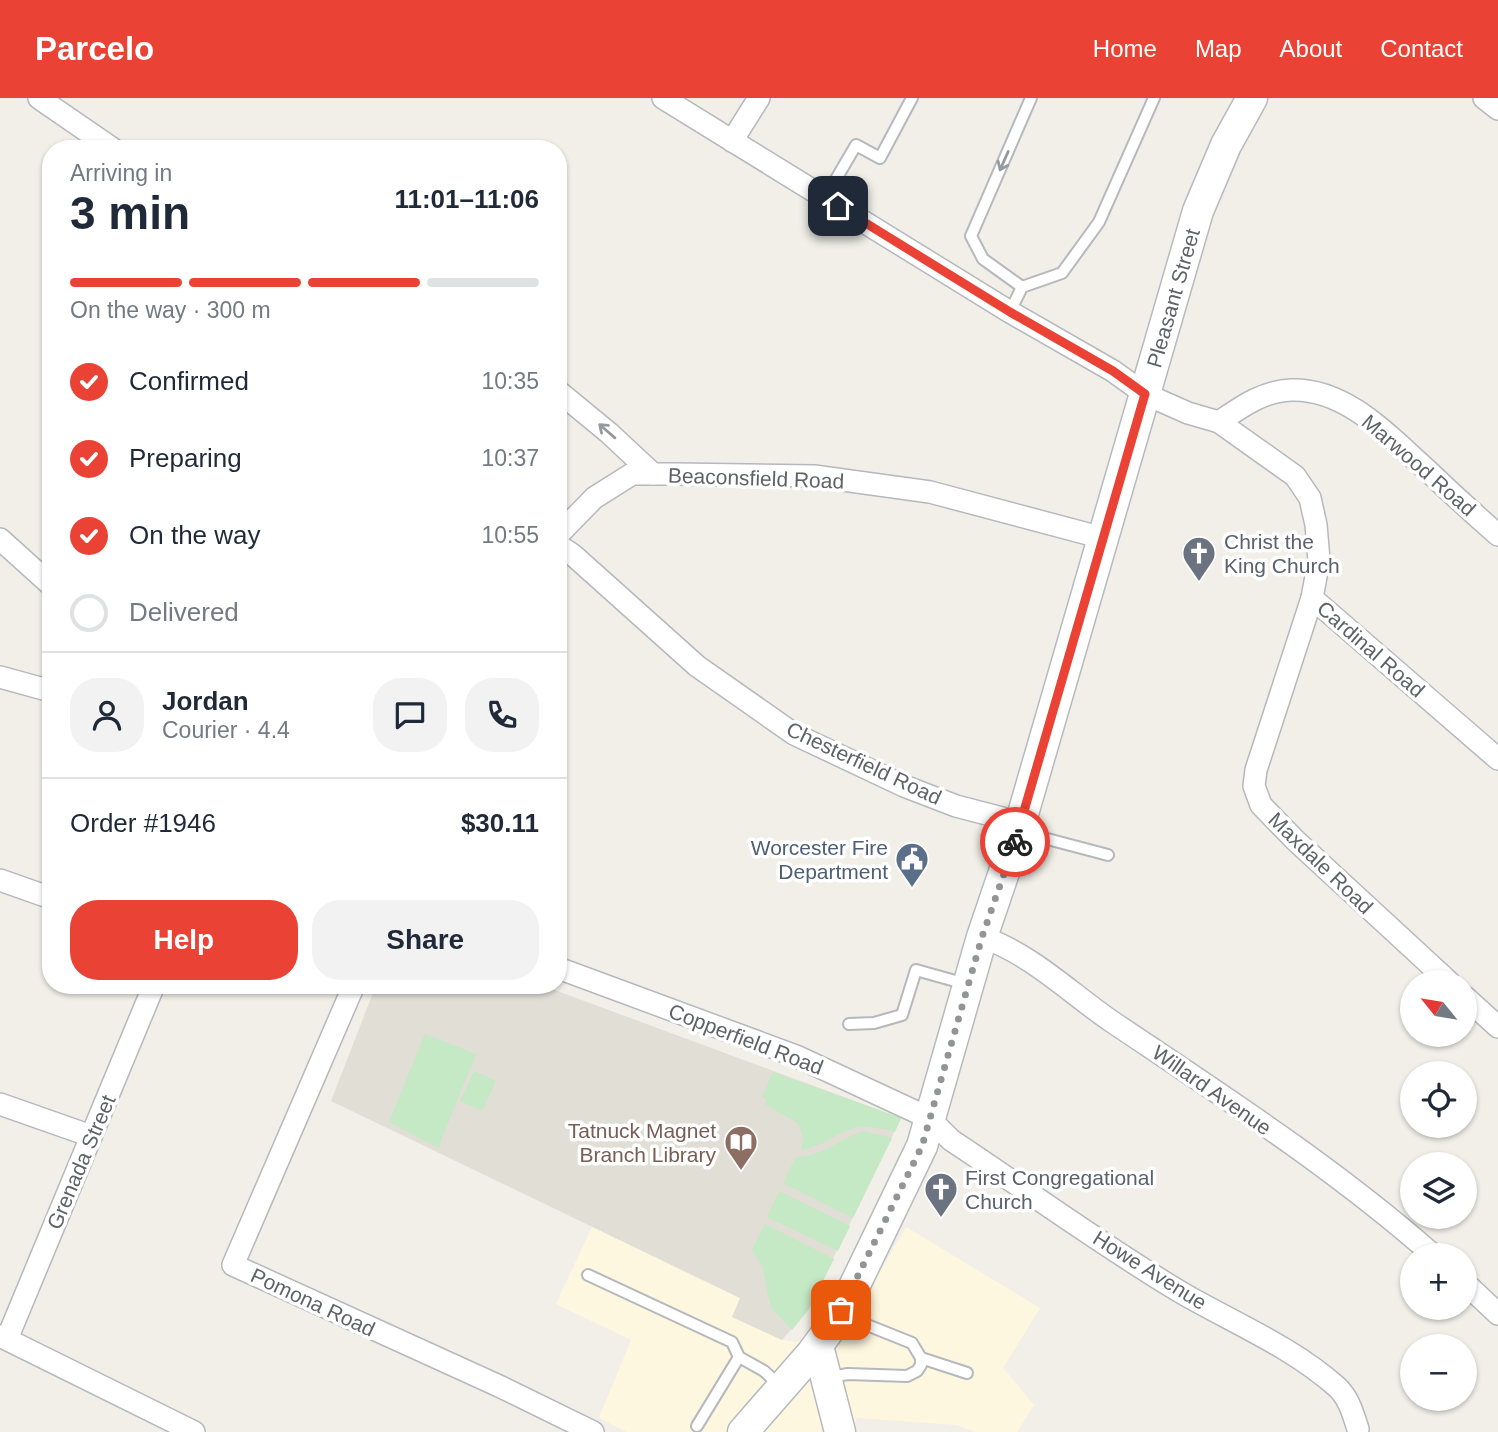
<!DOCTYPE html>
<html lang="en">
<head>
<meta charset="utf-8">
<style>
	body { margin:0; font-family:Helvetica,sans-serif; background:#f2f2f3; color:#1f2937; height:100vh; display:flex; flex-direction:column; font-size:26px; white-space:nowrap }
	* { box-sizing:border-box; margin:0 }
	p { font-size:23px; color:#747a83 }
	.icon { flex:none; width:38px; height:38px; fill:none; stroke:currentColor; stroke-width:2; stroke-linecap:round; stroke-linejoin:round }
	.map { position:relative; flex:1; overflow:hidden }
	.side { position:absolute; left:42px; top:42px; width:525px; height:854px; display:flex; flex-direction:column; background:#fff; border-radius:28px; box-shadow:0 2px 5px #0004 }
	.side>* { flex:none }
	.needle { width:46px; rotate:300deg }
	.controls { position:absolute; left:1400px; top:872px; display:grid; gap:14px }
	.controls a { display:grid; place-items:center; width:77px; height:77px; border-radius:50%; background:#fff; box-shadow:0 2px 5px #0004; font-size:35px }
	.pin { position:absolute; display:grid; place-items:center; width:60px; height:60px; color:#fff; margin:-30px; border-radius:14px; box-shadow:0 4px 10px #0006 }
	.courier { position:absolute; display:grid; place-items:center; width:70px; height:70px; margin:-35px; border:5px solid #ea4335; border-radius:50%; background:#fff; color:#222; box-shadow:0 2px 9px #0007 }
	.headline em { font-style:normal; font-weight:700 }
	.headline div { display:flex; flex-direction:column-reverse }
	.headline { display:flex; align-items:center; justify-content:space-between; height:119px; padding:0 28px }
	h1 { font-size:46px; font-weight:700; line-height:52px }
	.bar { display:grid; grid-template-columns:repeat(4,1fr); gap:10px 7px; align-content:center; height:84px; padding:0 28px }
	.bar i { height:9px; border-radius:5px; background:#e0e1e3 }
	.bar .active { background:#ea4335 }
	.bar p { grid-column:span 4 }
	.line { display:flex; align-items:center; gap:18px; padding:0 28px; border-top:2px solid #e0e1e3 }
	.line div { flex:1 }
	.round { display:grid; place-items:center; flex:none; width:74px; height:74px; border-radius:28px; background:#f2f2f3 }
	ol { padding:0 28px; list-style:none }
	li { display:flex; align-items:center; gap:21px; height:77px }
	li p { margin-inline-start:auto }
	li .icon { padding:7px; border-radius:50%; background:#ea4335; color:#fff; stroke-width:4 }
	li:last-child { color:#747a83 }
	li i { width:38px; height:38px; border:4px solid #e0e1e3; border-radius:50% }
	.action { display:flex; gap:14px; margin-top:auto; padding:14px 28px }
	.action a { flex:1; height:80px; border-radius:28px; background:#ea4335; color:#fff; font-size:28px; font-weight:700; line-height:80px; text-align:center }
	.action a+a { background:#f2f2f3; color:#1f2937 }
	header { display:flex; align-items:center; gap:42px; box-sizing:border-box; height:98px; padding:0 35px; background:#ea4335; color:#fff }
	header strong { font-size:33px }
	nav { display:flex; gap:38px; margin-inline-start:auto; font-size:24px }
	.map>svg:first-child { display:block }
</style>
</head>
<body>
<header>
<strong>Parcelo</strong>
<nav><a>Home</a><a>Map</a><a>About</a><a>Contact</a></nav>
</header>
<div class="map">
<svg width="1498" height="1334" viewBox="0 0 1498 1334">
	<rect width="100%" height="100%" fill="#f1efe8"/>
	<!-- commercial -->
	<polygon fill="#fef7e0" points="592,1129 741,1201 732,1219 782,1242 836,1249 906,1129 1040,1210 1003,1270 1034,1307 1017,1334 975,1334 957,1327 858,1320 846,1334 627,1334 599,1320 631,1242 556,1206"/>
	<!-- education -->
	<polygon fill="#e1ded6" points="376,887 541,887 901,1020 808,1212 782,1242 732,1219 740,1200 331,1003"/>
	<!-- green -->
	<g fill="#c5e8c5">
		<polygon points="425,936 476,956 438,1050 389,1024"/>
		<polygon points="474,973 496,983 482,1013 460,1003"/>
		<path d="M773 974 901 1020 895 1034C843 1018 844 1043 801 1052L803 1041 799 1026 765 1006 767 1002 762 999Z"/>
		<path d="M864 1033 892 1040 853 1120 783 1085 796 1059C821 1059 841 1040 864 1033Z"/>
		<polygon points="779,1093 850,1128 838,1153 767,1119"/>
		<polygon points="765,1126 834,1161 809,1211 792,1232 772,1211 768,1198 763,1170 752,1151"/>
	</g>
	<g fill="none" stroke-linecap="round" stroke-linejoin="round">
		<defs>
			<g id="service">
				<polyline points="825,100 856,47 880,60 912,0"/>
				<polyline points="1022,189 983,161 971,138 1031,0"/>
				<polyline points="1010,214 1022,189 1062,175 1099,124 1154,0"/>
				<polyline points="1021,734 1108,757"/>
				<polyline points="849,926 874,925 902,917 916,872 966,886"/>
				<polyline points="588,1177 732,1244 739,1259"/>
				<polyline points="921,1260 967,1275"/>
				<polyline points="829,1279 848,1276 907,1278 917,1273 921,1267 921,1260 912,1245 842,1217"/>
				<polyline points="697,1328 739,1259 764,1273 780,1288"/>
			</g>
			<g id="minor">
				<polyline points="39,0 113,51"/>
				<polyline points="663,0 1010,214 1113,273 1145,296 1188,315 1219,324 1295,378 1310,400 1316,427 1319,462 1312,500 1498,661"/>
				<polyline points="1484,0 1498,11"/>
				<polyline points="732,43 759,0"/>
				<polyline points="558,293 609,335 653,376"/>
				<path d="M1219 324C1241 309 1263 293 1291 292 1346 290 1389 338 1427 372 1450 394 1474 416 1498 437"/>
				<polyline points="558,437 594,400 632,376 675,376 814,378 930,394 1103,440"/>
				<polyline points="0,441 51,487"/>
				<polyline points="558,447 573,457 697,568 794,636 904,688 956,708 1021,725"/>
				<polyline points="1312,500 1256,672 1254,688 1261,707 1295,742 1449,884"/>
				<polyline points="0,579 51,593"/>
				<polyline points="0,782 51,800"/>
				<path d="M982 839C1031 856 1069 894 1111 923 1221 997 1333 1069 1433 1157"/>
				<path d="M558 870 796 958 929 1020 951 1042C1028 1093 1103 1148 1182 1195 1234 1225 1292 1249 1337 1289 1349 1300 1353 1316 1358 1331"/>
				<polyline points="354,887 233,1167 499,1288 593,1334"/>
				<polyline points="1465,899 1498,929"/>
				<polyline points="0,1006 91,1038"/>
				<polyline points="1465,1185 1498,1216"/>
				<polyline points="0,1238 194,1334"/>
				<polyline points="7,1241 154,887"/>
			</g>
			<g id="secondary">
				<polyline points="818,1248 840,1334"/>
				<polyline points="743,1334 812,1255 832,1228 851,1195 922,1048 982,839 1018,733 1198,113 1226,47 1252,0"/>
			</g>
		</defs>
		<!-- service casing -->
		<use href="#service" stroke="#b5b8bc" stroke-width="14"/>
		<!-- minor casing -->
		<use href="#minor" stroke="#b5b8bc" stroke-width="24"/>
		<!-- secondary casing -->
		<use href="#secondary" stroke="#b6babf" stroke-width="33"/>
		<!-- service -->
		<use href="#service" stroke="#fff" stroke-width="10"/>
		<!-- minor -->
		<use href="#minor" stroke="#fff" stroke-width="21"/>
		<!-- secondary -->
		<use href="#secondary" stroke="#fff" stroke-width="30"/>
	</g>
	<!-- one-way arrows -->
	<defs><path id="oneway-shaft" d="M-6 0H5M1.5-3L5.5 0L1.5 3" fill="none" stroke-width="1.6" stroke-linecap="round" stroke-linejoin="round" transform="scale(1.75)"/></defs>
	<g stroke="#979a9d">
		<use href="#oneway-shaft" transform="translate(1004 63) rotate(114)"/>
		<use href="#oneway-shaft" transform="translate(607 333) rotate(-139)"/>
	</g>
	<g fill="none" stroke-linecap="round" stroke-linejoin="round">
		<!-- done -->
		<polyline stroke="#929495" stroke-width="7" stroke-dasharray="0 12.6" points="841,1212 922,1048 982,839 1015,744"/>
		<!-- route -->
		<polyline stroke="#ea4335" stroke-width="9" points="838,108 1010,214 1113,273 1145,296 1015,744"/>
	</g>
	<!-- icons -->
	<defs>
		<symbol id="church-pin" viewBox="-11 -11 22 30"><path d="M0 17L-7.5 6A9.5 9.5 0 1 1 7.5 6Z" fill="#6b7280" stroke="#fff"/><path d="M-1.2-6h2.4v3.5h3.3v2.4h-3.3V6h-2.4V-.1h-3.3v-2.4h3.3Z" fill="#fff"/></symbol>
		<symbol id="civic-pin" viewBox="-11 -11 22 30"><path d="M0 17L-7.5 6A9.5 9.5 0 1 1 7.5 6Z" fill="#5c6f8a" stroke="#fff"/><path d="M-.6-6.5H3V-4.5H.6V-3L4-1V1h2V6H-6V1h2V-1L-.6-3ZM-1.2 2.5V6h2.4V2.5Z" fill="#fff"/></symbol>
		<symbol id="library-pin" viewBox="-11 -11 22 30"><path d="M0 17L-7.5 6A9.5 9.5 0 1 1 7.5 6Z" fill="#8d6e63" stroke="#fff"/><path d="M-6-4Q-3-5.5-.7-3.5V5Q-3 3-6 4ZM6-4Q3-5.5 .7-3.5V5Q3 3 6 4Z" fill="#fff"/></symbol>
	</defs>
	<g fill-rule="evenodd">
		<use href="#church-pin" x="1180" y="436" width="38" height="52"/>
		<use href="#civic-pin" x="893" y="742" width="38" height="52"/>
		<use href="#library-pin" x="722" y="1025" width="38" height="52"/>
		<use href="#church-pin" x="922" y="1072" width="38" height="52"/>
	</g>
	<g text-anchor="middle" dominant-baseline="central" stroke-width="7" stroke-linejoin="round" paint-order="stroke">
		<!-- street labels -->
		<g font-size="21" fill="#5f6368" stroke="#fff">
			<text transform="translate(1173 200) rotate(-74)">Pleasant Street</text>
			<text transform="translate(1419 367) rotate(41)">Marwood Road</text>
			<text transform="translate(756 380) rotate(2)">Beaconsfield Road</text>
			<text transform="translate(1371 551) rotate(41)">Cardinal Road</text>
			<text transform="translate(864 665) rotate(25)">Chesterfield Road</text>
			<text transform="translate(1321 765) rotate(44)">Maxdale Road</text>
			<text transform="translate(746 941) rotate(21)">Copperfield Road</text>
			<text transform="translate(1212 992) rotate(35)">Willard Avenue</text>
			<text transform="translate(81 1064) rotate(-67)">Grenada Street</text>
			<text transform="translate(1150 1172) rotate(32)">Howe Avenue</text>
			<text transform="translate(313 1204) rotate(25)">Pomona Road</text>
		</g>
		<!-- worship labels -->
		<g font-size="21" fill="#5b616d" stroke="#fff" text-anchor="start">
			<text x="1224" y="443">Christ the<tspan x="1224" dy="24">King Church</tspan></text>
			<text x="965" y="1079">First Congregational<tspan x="965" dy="24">Church</tspan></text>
		</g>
		<!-- service labels -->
		<g font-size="21" fill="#4e5e75" stroke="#fff" text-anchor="end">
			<text x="888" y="749">Worcester Fire<tspan x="888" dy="24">Department</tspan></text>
		</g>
		<!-- education labels -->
		<g font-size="21" fill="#785e54" stroke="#fff" text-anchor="end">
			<text x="716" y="1032">Tatnuck Magnet<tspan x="716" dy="24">Branch Library</tspan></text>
		</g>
	</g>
</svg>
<div class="controls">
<a><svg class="needle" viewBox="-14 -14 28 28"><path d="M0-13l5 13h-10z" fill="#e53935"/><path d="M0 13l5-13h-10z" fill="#747a83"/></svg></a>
<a><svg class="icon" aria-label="locate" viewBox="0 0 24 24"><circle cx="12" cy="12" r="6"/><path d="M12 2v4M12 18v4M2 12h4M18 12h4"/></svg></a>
<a><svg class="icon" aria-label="layers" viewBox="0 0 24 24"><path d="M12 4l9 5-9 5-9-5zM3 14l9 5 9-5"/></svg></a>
<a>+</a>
<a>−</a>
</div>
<div class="pin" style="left:841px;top:1212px;background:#ea580c"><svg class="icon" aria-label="bag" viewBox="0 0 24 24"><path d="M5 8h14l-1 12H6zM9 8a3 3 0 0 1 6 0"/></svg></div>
<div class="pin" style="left:838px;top:108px;background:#1f2937"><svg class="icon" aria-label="home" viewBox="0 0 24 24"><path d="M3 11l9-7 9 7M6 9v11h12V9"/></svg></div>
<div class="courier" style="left:1015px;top:744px"><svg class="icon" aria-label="bike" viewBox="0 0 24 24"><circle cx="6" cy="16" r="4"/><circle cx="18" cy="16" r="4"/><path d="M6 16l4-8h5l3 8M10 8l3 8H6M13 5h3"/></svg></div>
<section class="side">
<div class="headline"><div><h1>3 min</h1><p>Arriving in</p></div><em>11:01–11:06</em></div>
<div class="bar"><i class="active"></i><i class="active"></i><i class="active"></i><i></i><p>On the way · 300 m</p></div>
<ol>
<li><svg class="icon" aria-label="check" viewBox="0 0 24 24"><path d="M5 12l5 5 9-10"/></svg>Confirmed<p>10:35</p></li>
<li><svg class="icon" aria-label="check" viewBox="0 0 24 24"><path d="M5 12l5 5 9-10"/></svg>Preparing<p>10:37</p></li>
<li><svg class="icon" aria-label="check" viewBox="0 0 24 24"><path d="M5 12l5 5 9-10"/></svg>On the way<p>10:55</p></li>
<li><i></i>Delivered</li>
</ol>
<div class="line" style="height:126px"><a class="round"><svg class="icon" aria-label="person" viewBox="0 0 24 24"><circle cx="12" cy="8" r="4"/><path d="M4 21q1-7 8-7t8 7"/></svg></a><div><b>Jordan</b><p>Courier · 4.4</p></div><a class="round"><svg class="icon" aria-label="chat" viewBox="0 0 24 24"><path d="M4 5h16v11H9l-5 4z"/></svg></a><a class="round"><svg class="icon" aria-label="phone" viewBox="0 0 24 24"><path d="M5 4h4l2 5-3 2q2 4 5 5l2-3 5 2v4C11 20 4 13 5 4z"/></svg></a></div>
<div class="line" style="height:91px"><div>Order #1946</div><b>$30.11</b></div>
<div class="action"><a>Help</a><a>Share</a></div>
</section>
</div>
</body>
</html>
